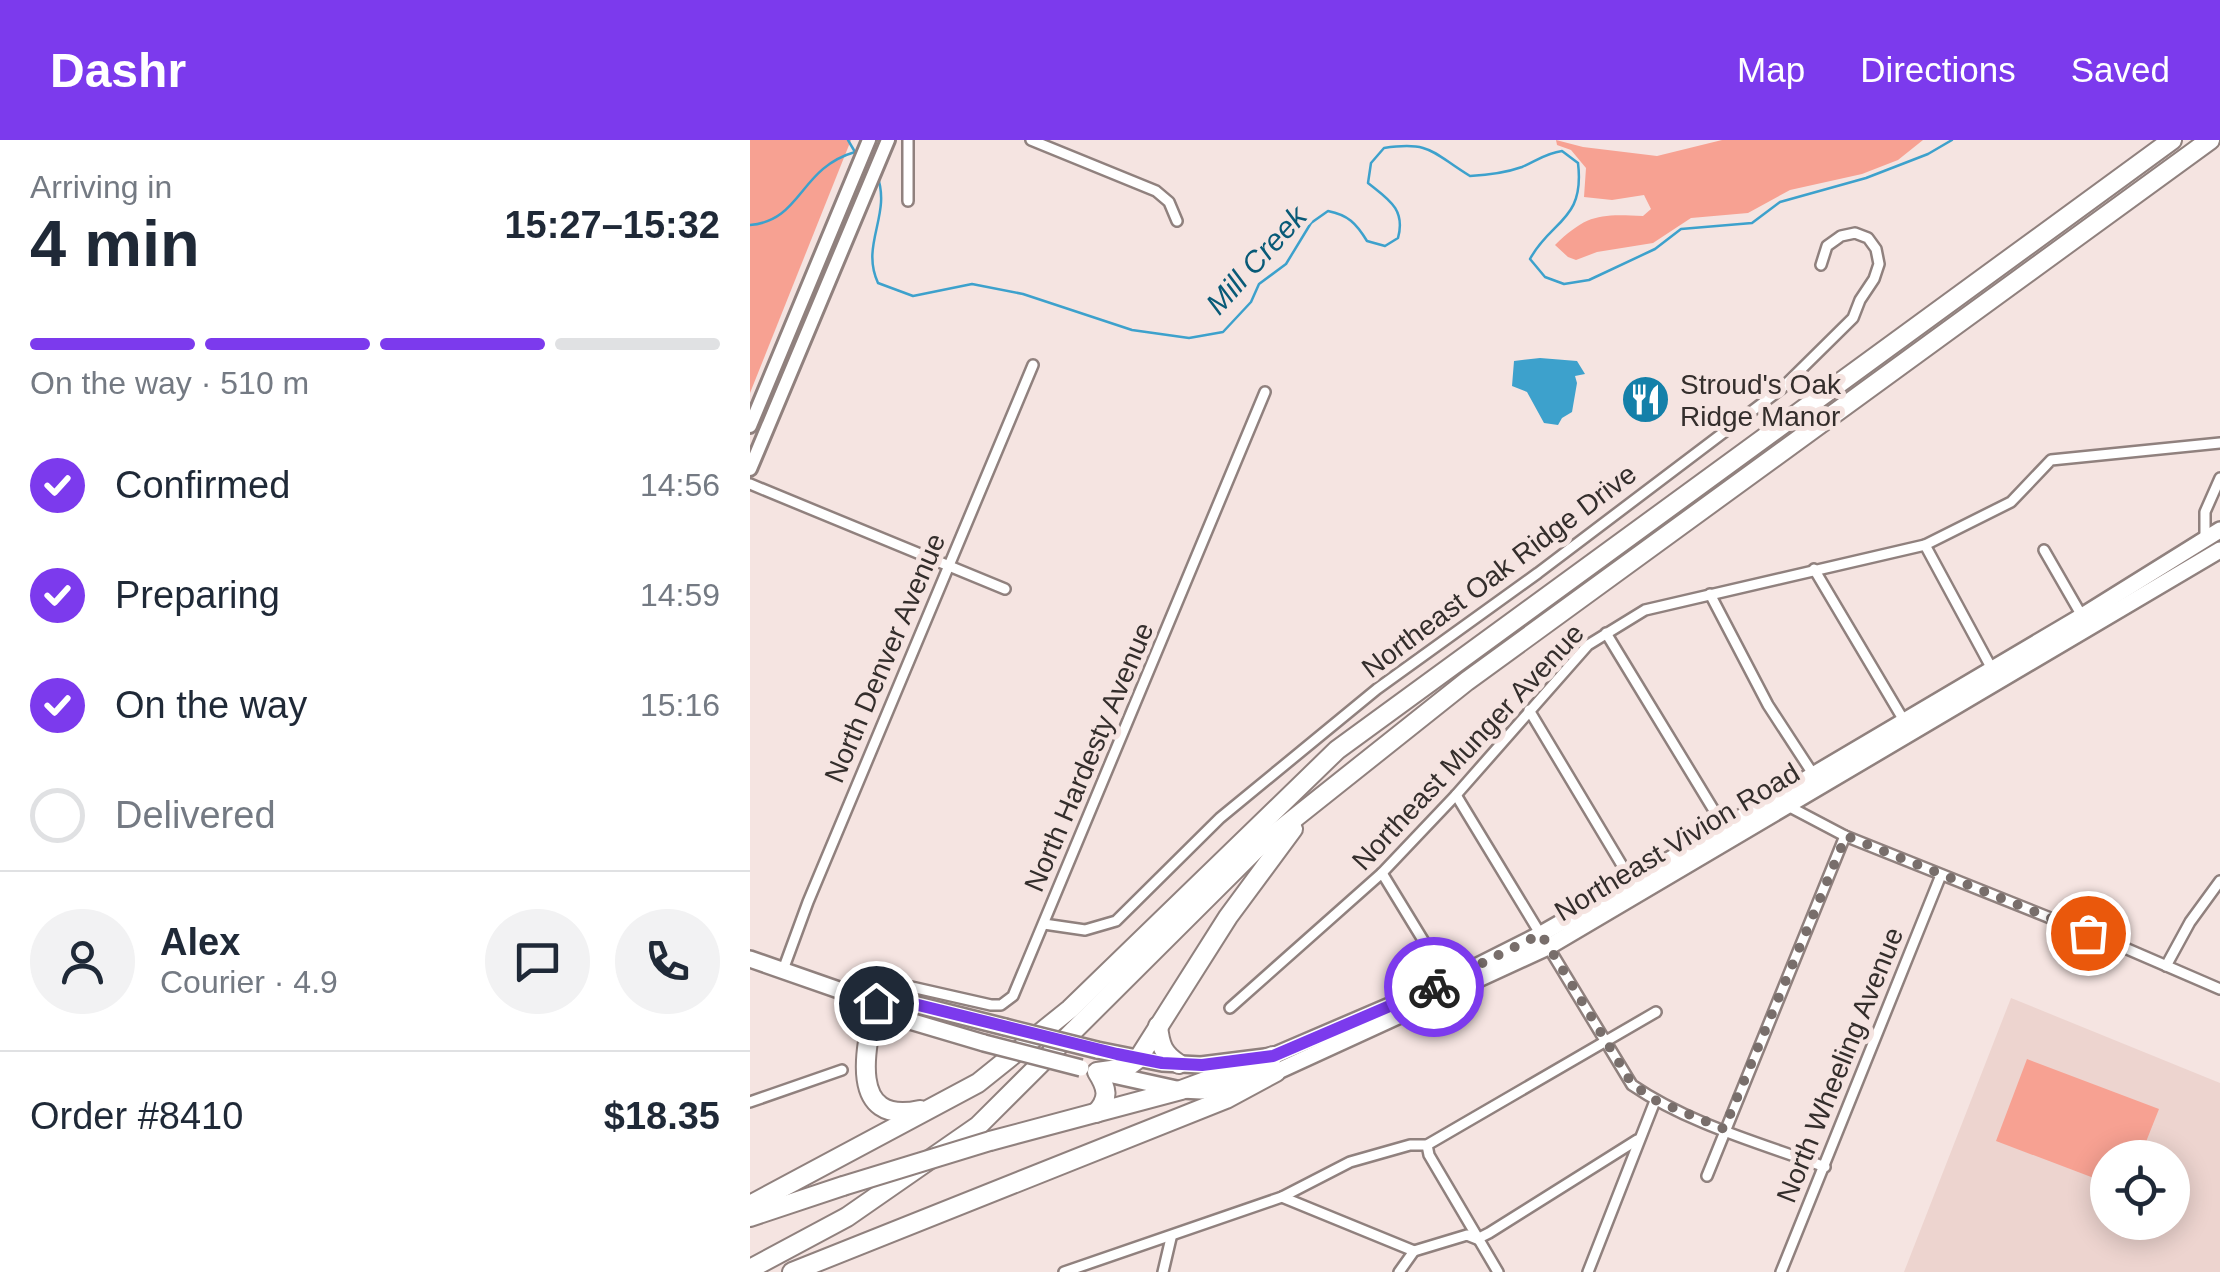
<!DOCTYPE html>
<html lang="en">
<head>
<meta charset="utf-8">
<style>
	body { margin:0; font-family:Arial,sans-serif; background:#f2f2f3; color:#1f2937; height:100vh; display:flex; flex-direction:column; font-size:38px; white-space:nowrap }
	* { box-sizing:border-box; margin:0 }
	p { font-size:32px; color:#747a83 }
	.icon { flex:none; width:55px; height:55px; fill:none; stroke:currentColor; stroke-width:2; stroke-linecap:round; stroke-linejoin:round }
	.map { position:relative; flex:1; overflow:hidden }
	.details { display:flex; flex-direction:column; background:#fff; width:750px }
	.details>* { flex:none }
	.controls { position:absolute; left:1340px; top:1000px; display:grid; gap:20px }
	.controls a { display:grid; place-items:center; width:100px; height:100px; border-radius:50%; background:#fff; box-shadow:0 5px 25px #0003; font-size:50px }
	.pin { position:absolute; display:grid; place-items:center; width:85px; height:85px; color:#fff; margin:-42px; border:5px solid #fff; border-radius:50%; box-shadow:0 2px 10px #0007 }
	.courier { position:absolute; display:grid; place-items:center; width:100px; height:100px; margin:-50px; border:8px solid #7c3aed; border-radius:50%; background:#fff; color:#222; box-shadow:0 2px 12px #0007 }
	.headline em { font-style:normal; font-weight:600 }
	.headline div { display:flex; flex-direction:column-reverse }
	.headline { display:flex; align-items:center; justify-content:space-between; height:170px; padding:0 30px }
	h1 { font-size:65px; font-weight:600; line-height:75px }
	.bar { display:grid; grid-template-columns:repeat(4,1fr); gap:15px 10px; align-content:center; height:120px; padding:0 30px }
	.bar i { height:12px; border-radius:8px; background:#e0e1e3 }
	.bar .on { background:#7c3aed }
	.bar p { grid-column:span 4 }
	.line { display:flex; align-items:center; gap:25px; padding:0 30px; border-top:2px solid #e0e1e3 }
	.line div { flex:1 }
	.round { display:grid; place-items:center; flex:none; width:105px; height:105px; border-radius:52px; background:#f2f2f3 }
	ol { padding:0 30px; list-style:none }
	li { display:flex; align-items:center; gap:30px; height:110px }
	li p { margin-inline-start:auto }
	li .icon { padding:10px; border-radius:50%; background:#7c3aed; color:#fff; stroke-width:4 }
	li:last-child { color:#747a83 }
	li i { width:55px; height:55px; border:5px solid #e0e1e3; border-radius:50% }
	header { display:flex; align-items:center; gap:60px; box-sizing:border-box; height:140px; padding:0 50px; background:#7c3aed; color:#fff }
	header strong { font-size:48px }
	nav { display:flex; gap:55px; margin-inline-start:auto; font-size:35px }
	main { display:flex; flex:1; min-height:0 }
	.map>svg:first-child { display:block }
</style>
</head>
<body>
<header>
<strong>Dashr</strong>
<nav><a>Map</a><a>Directions</a><a>Saved</a></nav>
</header>
<main>
<section class="details">
<div class="headline"><div><h1>4 min</h1><p>Arriving in</p></div><em>15:27–15:32</em></div>
<div class="bar"><i class="on"></i><i class="on"></i><i class="on"></i><i></i><p>On the way · 510 m</p></div>
<ol>
<li><svg class="icon" aria-label="check" viewBox="0 0 24 24"><path d="M5 12l5 5 9-10"/></svg>Confirmed<p>14:56</p></li>
<li><svg class="icon" aria-label="check" viewBox="0 0 24 24"><path d="M5 12l5 5 9-10"/></svg>Preparing<p>14:59</p></li>
<li><svg class="icon" aria-label="check" viewBox="0 0 24 24"><path d="M5 12l5 5 9-10"/></svg>On the way<p>15:16</p></li>
<li><i></i>Delivered</li>
</ol>
<div class="line" style="height:180px"><a class="round"><svg class="icon" aria-label="person" viewBox="0 0 24 24"><circle cx="12" cy="8" r="4"/><path d="M4 21q1-7 8-7t8 7"/></svg></a><div><b>Alex</b><p>Courier · 4.9</p></div><a class="round"><svg class="icon" aria-label="chat" viewBox="0 0 24 24"><path d="M4 5h16v11H9l-5 4z"/></svg></a><a class="round"><svg class="icon" aria-label="phone" viewBox="0 0 24 24"><path d="M5 4h4l2 5-3 2q2 4 5 5l2-3 5 2v4C11 20 4 13 5 4z"/></svg></a></div>
<div class="line" style="height:130px"><div>Order #8410</div><b>$18.35</b></div>
</section>
<div class="map">
<svg width="1470" height="1132" viewBox="0 0 1470 1132">
	<rect width="100%" height="100%" fill="#f5e4e1"/>
	<!-- built -->
	<path fill="#edd4cf" fill-rule="evenodd" d="M1261 858 1470 943V1132H1154ZM1358 1018H1422V1082H1358Z"/>
	<!-- green -->
	<g fill="#f7a192">
		<polygon points="0,0 101,0 0,253"/>
		<path d="M806 0 833 7 907 16 972 0H1173L1148 20 1112 34 1040 50 998 73 941 78 903 103 847 112 826 120 818 117 805 105C837 74 850 74 893 76L901 69 894 55 862 60 834 57 836 28 821 10 807 5Z"/>
		<polygon points="1277,919 1409,969 1390,1017 1358,1018 1357,1043 1246,1001"/>
	</g>
	<!-- water -->
	<polygon fill="#3da1cc" points="790,218 827,221 835,234 825,236 827,243 822,272 812,278 808,285 794,283 777,252 762,246 764,221"/>
	<g fill="none" stroke-linecap="round" stroke-linejoin="round">
		<!-- stream -->
		<g stroke="#3da1cc" stroke-width="2.5">
			<polyline points="98,0 105,12"/>
			<path d="M127 35C142 75 110 104 128 143L163 156 222 144 273 154 382 190 439 198 473 192 501 162 509 144 536 124 561 83 578 71C598 75 606 83 617 101L635 106 648 98C656 69 638 59 618 43L621 23 634 8C682 1 682 13 720 36 738 35 755 33 772 27 786 21 796 13 812 11L828 23C835 81 801 80 780 119L795 137 814 144 839 140 905 109 931 89 1002 83 1030 62 1116 38 1178 14 1202 0"/>
			<path d="M0 85C52 81 49 28 105 12L108 15"/>
		</g>
		<defs>
			<g id="minor">
				<polyline points="281,0 406,51 419,62 427,81"/>
				<polyline points="158,61 158,0"/>
				<polyline points="0,344 255,449"/>
				<polyline points="1455,398 1455,372 1470,338"/>
				<polyline points="1175,405 1242,529"/>
				<polyline points="1294,410 1332,476"/>
				<polyline points="1064,429 1153,579"/>
				<polyline points="960,454 1018,565 1063,634"/>
				<polyline points="856,493 974,687"/>
				<polyline points="779,570 882,742"/>
				<path d="M706 655 882 945C939 984 1010 1003 1075 1027"/>
				<polyline points="1038,666 1095,696 1368,805 1470,849"/>
				<polyline points="632,733 698,841"/>
				<polyline points="294,784 335,790 366,781 470,678 627,549 788,433 1031,249 1103,178 1110,160 1124,139 1129,124 1126,109 1118,98 1105,93 1091,96 1077,106 1071,125"/>
				<polyline points="1416,826 1440,782 1470,741"/>
				<polyline points="33,830 58,762 283,225"/>
				<polyline points="126,863 134,847 144,843 241,865 251,865 263,856 515,252"/>
				<polyline points="480,868 632,733 706,655 838,505 895,470 1175,405 1261,362 1301,320 1470,303"/>
				<polyline points="0,962 92,930"/>
				<polyline points="677,1005 679,1015 748,1132"/>
				<polyline points="957,1036 1095,696"/>
				<polyline points="532,1057 664,1111"/>
				<polyline points="664,1111 717,1095 727,1099 739,1093 887,1000"/>
				<polyline points="314,1132 532,1057 600,1022 660,1005 677,1005 906,872"/>
				<polyline points="413,1132 421,1098"/>
				<polyline points="649,1132 664,1111"/>
				<polyline points="838,1132 905,961"/>
				<polyline points="1031,1132 1191,735"/>
			</g>
			<g id="secondary">
				<polyline points="0,286 119,0"/>
				<polyline points="0,329 138,0"/>
			</g>
			<g id="primary">
				<polyline points="0,819 126,863 143,876 234,903"/>
				<polyline points="126,863 148,860 255,887"/>
				<polyline points="347,910 412,923 451,925 523,916 698,841 791,794 882,742 1332,476 1470,390"/>
				<polyline points="354,933 431,950 451,951 482,946 526,932 798,807 1470,410"/>
			</g>
			<g id="motorway">
				<path d="M126 863C116 905 96 986 170 970"/>
				<path d="M408 886C410 905 413 914 429 924"/>
				<path d="M346 973C360 958 357 948 347 932L376 928 388 919 478 777 543 689"/>
				<polyline points="240,1001 431,950 523,916"/>
				<polyline points="0,1065 228,943 320,869 587,610 1422,0"/>
				<polyline points="0,1077 93,1046"/>
				<polyline points="0,1129 97,1077 228,986 507,708 717,541 1460,0"/>
				<polyline points="42,1132 476,959 526,932"/>
			</g>
		</defs>
		<!-- minor casing -->
		<use href="#minor" stroke="#90817e" stroke-width="14"/>
		<!-- secondary casing -->
		<use href="#secondary" stroke="#90817e" stroke-width="18"/>
		<!-- primary casing -->
		<use href="#primary" stroke="#90817e" stroke-width="20"/>
		<!-- motorway casing -->
		<use href="#motorway" stroke="#90817e" stroke-width="22"/>
		<!-- minor -->
		<use href="#minor" stroke="#fff" stroke-width="9"/>
		<!-- secondary -->
		<use href="#secondary" stroke="#fff" stroke-width="12"/>
		<!-- primary -->
		<use href="#primary" stroke="#fff" stroke-width="15"/>
		<!-- motorway -->
		<use href="#motorway" stroke="#fff" stroke-width="18"/>
		<defs>
			<g id="primary-bridge">
				<polyline points="255,887 347,910"/>
				<polyline points="234,903 331,928"/>
			</g>
			<polyline id="motorway-bridge" points="93,1046 240,1001"/>
		</defs>
		<!-- primary-bridge casing -->
		<use href="#primary-bridge" stroke="#90817e" stroke-width="20" stroke-linecap="butt"/>
		<!-- motorway-bridge casing -->
		<use href="#motorway-bridge" stroke="#90817e" stroke-width="22" stroke-linecap="butt"/>
		<!-- primary-bridge -->
		<use href="#primary-bridge" stroke="#fff" stroke-width="15"/>
		<!-- motorway-bridge -->
		<use href="#motorway-bridge" stroke="#fff" stroke-width="18"/>
	</g>
	<g fill="none" stroke-linecap="round" stroke-linejoin="round">
		<!-- done -->
		<polyline stroke="#786e6b" stroke-width="10" stroke-dasharray="0 18" points="684,847 791,794 882,944 905,960 974,989 1096,696 1338,793"/>
		<!-- route -->
		<polyline stroke="#7c3aed" stroke-width="12" points="126,863 148,860 367,914 412,923 452,925 523,916 684,847"/>
	</g>
	<!-- icons -->
	<defs>
		<symbol id="restaurant-disc" viewBox="-11 -11 22 22"><circle r="9.5" fill="#1480a9" stroke="#f5e4e1"/><path d="M-5-6h1v4h1v-4h1v4h1v-4h1v5L-1.5 .5V6h-2V.5L-5-1ZM5-6V6H3V1.5H1.5Q1.5-4 5-6Z" fill="#fff"/></symbol>
	</defs>
	<g fill-rule="evenodd">
		<use href="#restaurant-disc" x="868" y="232" width="55" height="55"/>
	</g>
	<g text-anchor="middle" dominant-baseline="central" stroke-width="10" stroke-linejoin="round" paint-order="stroke">
		<!-- poi labels -->
		<g font-size="28" fill="#342e2c" stroke="#f5e4e1" text-anchor="start">
			<text x="930" y="244">Stroud's Oak<tspan x="930" dy="32">Ridge Manor</tspan></text>
		</g>
		<!-- street labels -->
		<g font-size="28" fill="#342e2c" stroke="#f5e4e1">
			<text transform="translate(749 431) rotate(-37)">Northeast Oak Ridge Drive</text>
			<text transform="translate(135 518) rotate(-67)">North Denver Avenue</text>
			<text transform="translate(718 607) rotate(-47)">Northeast Munger Avenue</text>
			<text transform="translate(339 617) rotate(-67)">North Hardesty Avenue</text>
			<text transform="translate(927 702) rotate(-31)">Northeast Vivion Road</text>
			<text transform="translate(1090 925) rotate(-68)">North Wheeling Avenue</text>
		</g>
		<!-- water labels -->
		<g font-size="30" font-style="italic" fill="#085a77" stroke="#f5e4e1">
			<text transform="translate(506 120) rotate(-48)">Mill Creek</text>
		</g>
	</g>
</svg>
<div class="controls">
<a><svg class="icon" aria-label="locate" viewBox="0 0 24 24"><circle cx="12" cy="12" r="6"/><path d="M12 2v4M12 18v4M2 12h4M18 12h4"/></svg></a>
</div>
<div class="pin" style="left:1338px;top:793px;background:#ea580c"><svg class="icon" aria-label="bag" viewBox="0 0 24 24"><path d="M5 8h14l-1 12H6zM9 8a3 3 0 0 1 6 0"/></svg></div>
<div class="pin" style="left:126px;top:863px;background:#1f2937"><svg class="icon" aria-label="home" viewBox="0 0 24 24"><path d="M3 11l9-7 9 7M6 9v11h12V9"/></svg></div>
<div class="courier" style="left:684px;top:847px"><svg class="icon" aria-label="bike" viewBox="0 0 24 24"><circle cx="6" cy="16" r="4"/><circle cx="18" cy="16" r="4"/><path d="M6 16l4-8h5l3 8M10 8l3 8H6M13 5h3"/></svg></div>
</div>
</main>
</body>
</html>
